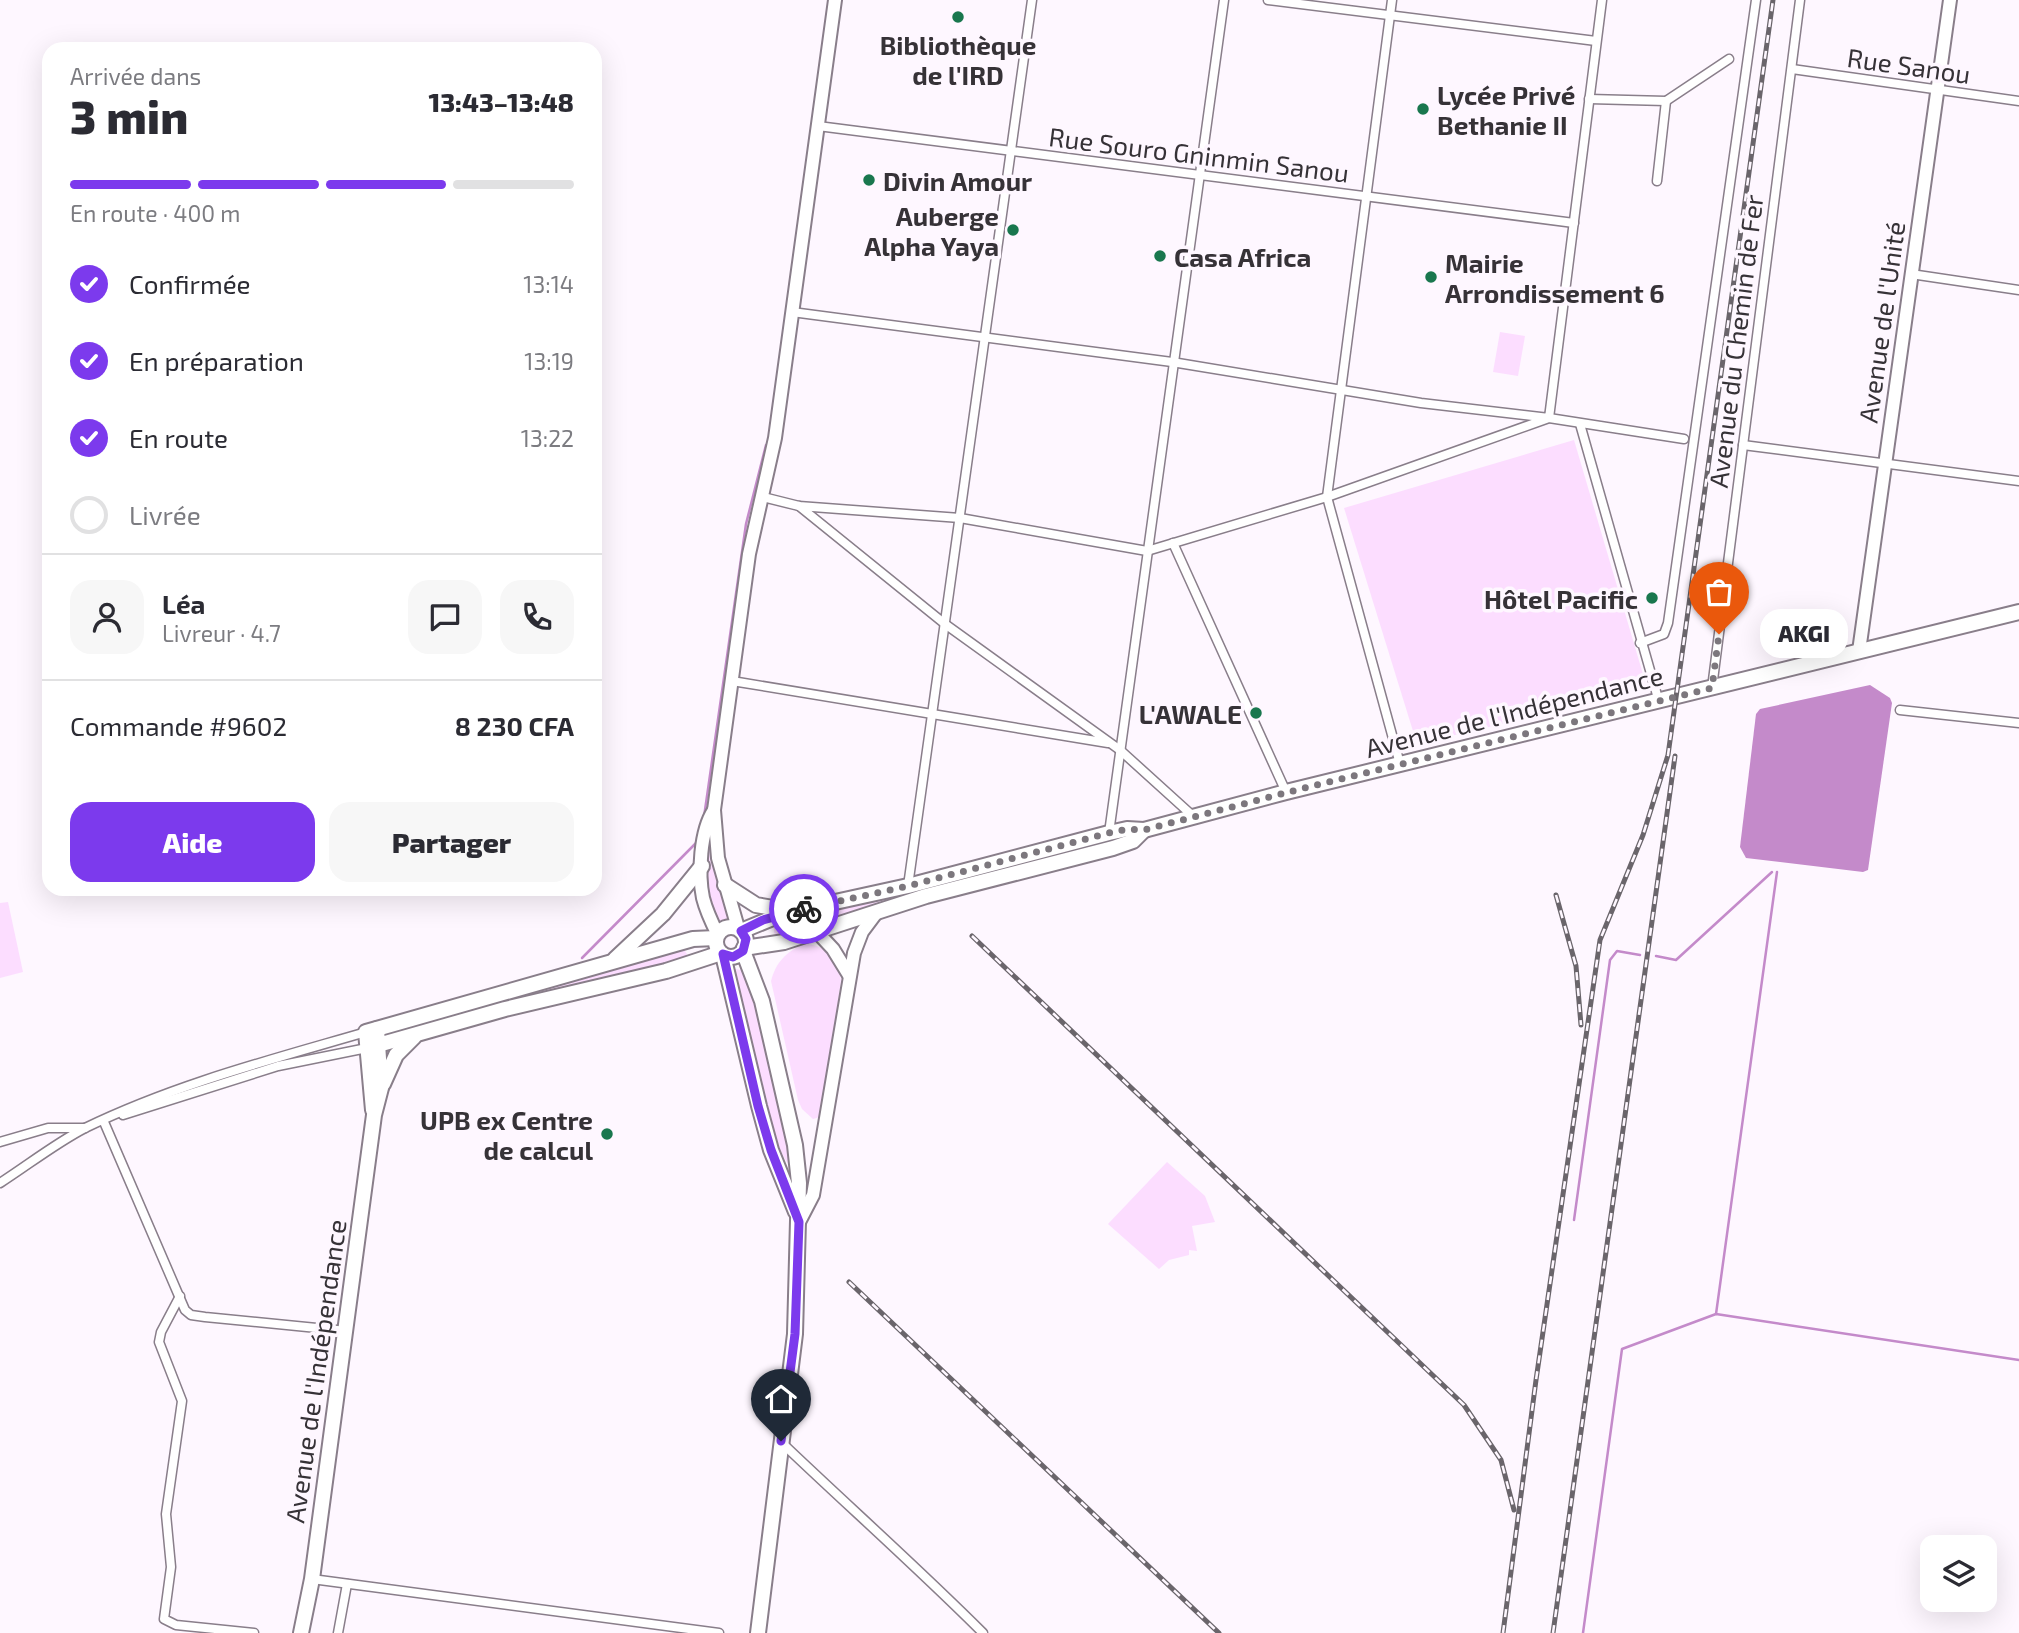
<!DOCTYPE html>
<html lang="fr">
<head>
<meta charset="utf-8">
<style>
	body { margin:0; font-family:"Exo 2",sans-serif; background:#f7f7f7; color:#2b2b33; height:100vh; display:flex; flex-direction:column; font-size:26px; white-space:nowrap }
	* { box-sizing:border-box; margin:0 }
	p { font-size:23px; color:#7c7c81 }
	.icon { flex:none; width:38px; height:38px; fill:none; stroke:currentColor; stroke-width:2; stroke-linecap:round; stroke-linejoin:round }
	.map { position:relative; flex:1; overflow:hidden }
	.details { position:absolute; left:42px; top:42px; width:560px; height:854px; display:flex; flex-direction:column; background:#fff; border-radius:21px; box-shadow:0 7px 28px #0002 }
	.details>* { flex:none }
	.controls { position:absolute; left:1920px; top:1535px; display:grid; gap:14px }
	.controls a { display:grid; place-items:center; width:77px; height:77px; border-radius:14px; background:#fff; box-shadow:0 7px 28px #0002; font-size:35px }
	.pin { position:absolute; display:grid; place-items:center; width:60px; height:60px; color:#fff; margin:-72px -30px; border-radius:50% 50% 50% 0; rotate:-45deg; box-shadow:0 0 7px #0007 }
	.pin .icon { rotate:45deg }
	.courier { position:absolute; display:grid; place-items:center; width:70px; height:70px; margin:-35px; border:5px solid #7c3aed; border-radius:50%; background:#fff; color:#222; box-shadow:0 2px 9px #0007 }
	.bubble { position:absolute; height:49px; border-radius:21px; background:#fff; box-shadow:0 7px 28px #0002; font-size:23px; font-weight:800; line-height:49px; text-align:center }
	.overview em { font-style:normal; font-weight:800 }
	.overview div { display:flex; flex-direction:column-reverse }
	.overview { display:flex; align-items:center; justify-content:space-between; height:119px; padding:0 28px }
	h1 { font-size:46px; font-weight:800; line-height:52px }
	.bar { display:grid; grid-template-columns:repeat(4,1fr); gap:10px 7px; align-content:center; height:84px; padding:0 28px }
	.bar i { height:9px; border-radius:5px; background:#e1e1e2 }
	.bar .on { background:#7c3aed }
	.bar p { grid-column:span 4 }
	.line { display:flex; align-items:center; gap:18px; padding:0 28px; border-top:2px solid #e1e1e2 }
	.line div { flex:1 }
	.round { display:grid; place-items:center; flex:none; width:74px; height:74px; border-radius:21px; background:#f7f7f7 }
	ol { padding:0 28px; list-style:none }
	li { display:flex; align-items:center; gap:21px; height:77px }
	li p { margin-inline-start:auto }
	li .icon { padding:7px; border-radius:50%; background:#7c3aed; color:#fff; stroke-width:4 }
	li:last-child { color:#7c7c81 }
	li i { width:38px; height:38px; border:4px solid #e1e1e2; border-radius:50% }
	.button { display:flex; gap:14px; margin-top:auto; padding:14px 28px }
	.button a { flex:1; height:80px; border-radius:21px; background:#7c3aed; color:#fff; font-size:28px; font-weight:800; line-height:80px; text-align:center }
	.button a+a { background:#f7f7f7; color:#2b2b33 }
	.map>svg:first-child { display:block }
</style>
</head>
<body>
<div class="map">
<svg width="2019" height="1633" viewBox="0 0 2019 1633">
	<rect width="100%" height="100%" fill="#fef7ff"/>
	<!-- green -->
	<g fill="#fcddff">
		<polygon points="1500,332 1525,336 1518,376 1493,372"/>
		<polygon points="1574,440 1645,681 1642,691 1417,744 1344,508"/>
		<polygon points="1089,845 916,894 781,937 774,933 774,923"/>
		<path d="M709 846 732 920 718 924C705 899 706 874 709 846Z"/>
		<polygon points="8,902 23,972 0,978 0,903"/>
		<path d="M804 944C826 944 837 959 841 980L824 1109 820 1117 813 1119 802 1109 798 1100 771 981C776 962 786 952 804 944Z"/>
		<polygon points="682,947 687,954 683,963 552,990 386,1036 385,1033"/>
		<path d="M736 969 749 972 793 1163 790 1165C774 1157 738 1001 730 974Z"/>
		<polygon points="1167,1162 1205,1196 1215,1222 1192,1226 1197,1251 1189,1250 1189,1255 1169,1260 1159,1269 1108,1224"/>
	</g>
	<!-- water -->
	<polygon fill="#c48aca" points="1870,685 1890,698 1892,703 1868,870 1863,872 1746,858 1740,847 1756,714 1760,709"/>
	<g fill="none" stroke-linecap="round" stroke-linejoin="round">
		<!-- stream -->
		<g stroke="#c48aca" stroke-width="2.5">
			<polyline points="704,817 746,524 766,445"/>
			<polyline points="1656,956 1676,960 1772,872"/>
			<polyline points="582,958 698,841"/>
			<polyline points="1574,1220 1610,960 1617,951 1640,955"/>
			<polyline points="1716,1314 1777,872"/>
			<polyline points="1583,1633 1622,1349 1716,1314 2019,1360"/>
		</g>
		<defs>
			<g id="street">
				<polyline points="1268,0 1596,41"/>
				<polyline points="1392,0 1327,497 1400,764"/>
				<polyline points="1792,69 2019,101"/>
				<polyline points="1589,99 1666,101 1729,59"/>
				<polyline points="818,126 1574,223"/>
				<polyline points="1657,181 1666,101"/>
				<polyline points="1911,274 2019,290"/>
				<polyline points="792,312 1172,362 1421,403 1549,418 1602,0"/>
				<polyline points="1580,424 1659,702"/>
				<polyline points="1743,445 2019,481"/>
				<polyline points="763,497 799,506 960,518 1147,551 1327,497 1549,418 1684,439"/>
				<polyline points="799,506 945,624 1120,750 1194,817"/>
				<polyline points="1173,543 1286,792"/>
				<polyline points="1640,643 1664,634 1668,623 1756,0"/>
				<polyline points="732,681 1108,743"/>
				<polyline points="1712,688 1800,0"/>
				<polyline points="1900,710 2019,723"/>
				<polyline points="1109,833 1224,0"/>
				<polyline points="908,886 1032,0"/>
				<polyline points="123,1115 278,1066 367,1048"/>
				<polyline points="104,1122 185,1310 191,1315 205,1317 347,1331"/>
				<polyline points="0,1142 48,1128 85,1128"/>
				<path d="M0 1183C28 1165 56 1143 85 1128 176 1084 270 1060 366 1032"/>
				<polyline points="180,1296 161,1332 159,1342 182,1401 166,1514 171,1567 164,1619 176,1625 254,1633"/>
				<path d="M781 1442C848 1506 917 1567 983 1633"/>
				<polyline points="312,1579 719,1633"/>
				<polyline points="338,1633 347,1584"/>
			</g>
			<g id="secondary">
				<polyline points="1859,651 1950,0"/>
				<path d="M714 810C700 831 698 874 703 898 706 910 712 923 718 935"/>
				<polyline points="738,928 718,858 714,810 749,554 775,438 835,0"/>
				<polyline points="818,933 833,949 849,975"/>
				<polyline points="799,1222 813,1195 854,953 862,932 877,912"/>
			</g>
			<g id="highway">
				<polyline points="725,885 756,905 785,910"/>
				<circle cx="731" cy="942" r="15"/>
				<polyline points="741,931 785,913 908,886 1109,833 1127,829 1144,830 1286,792 2019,612"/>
				<polyline points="744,948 784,942 926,896 1113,848 1133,841 1144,830"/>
				<polyline points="743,951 762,1001 795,1145 799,1183 795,1334 758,1633"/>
				<polyline points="723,955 759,1106 771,1150 796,1212"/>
				<polyline points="615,959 663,914 702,866"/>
				<polyline points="371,1047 505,1009 666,971 721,953"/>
				<polyline points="383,1084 396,1055 414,1037"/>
				<polyline points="373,1110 366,1032 693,939 716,938"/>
				<polyline points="301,1633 312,1579 374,1115 381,1088 377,1029"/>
			</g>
		</defs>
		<!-- street casing -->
		<use href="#street" stroke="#897e8a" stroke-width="11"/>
		<!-- secondary casing -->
		<use href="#secondary" stroke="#897e8a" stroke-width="16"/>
		<!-- highway casing -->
		<use href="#highway" stroke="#897e8a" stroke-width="18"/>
		<!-- street -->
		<use href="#street" stroke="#fff" stroke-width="8"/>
		<!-- secondary -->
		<use href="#secondary" stroke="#fff" stroke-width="12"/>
		<!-- highway -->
		<use href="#highway" stroke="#fff" stroke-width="14"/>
		<defs>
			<g id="rail">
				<polyline points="1556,895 1576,966 1581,1025"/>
				<polyline points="972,936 1464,1405 1501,1460 1514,1510"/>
				<polyline points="849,1282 1219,1633"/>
				<polyline points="1503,1633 1536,1380 1600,940 1643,835 1668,755 1773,0"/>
				<polyline points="1553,1633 1675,756"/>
			</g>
		</defs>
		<!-- rail casing -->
		<use href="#rail" stroke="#6a656b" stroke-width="5"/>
		<!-- rail -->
		<use href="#rail" stroke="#fef7ff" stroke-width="2.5" stroke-dasharray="8" stroke-linecap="butt"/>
	</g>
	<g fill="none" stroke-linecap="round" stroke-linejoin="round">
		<!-- done -->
		<polyline stroke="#7c777d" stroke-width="7" stroke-dasharray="0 12.6" points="804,909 908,886 1109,833 1127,829 1144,830 1308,787 1712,688 1719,634"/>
		<!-- route -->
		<polyline stroke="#7c3aed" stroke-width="9" points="781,1441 795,1334 799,1222 771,1150 758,1106 723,954 733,957 743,951 746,939 741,931 763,920 804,909"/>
	</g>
	<!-- markers -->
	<g fill="#19774e" stroke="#fef7ff" stroke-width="2.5">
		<circle cx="958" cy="17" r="7"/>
		<circle cx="1423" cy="109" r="7"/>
		<circle cx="869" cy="180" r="7"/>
		<circle cx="1013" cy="230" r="7"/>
		<circle cx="1160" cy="256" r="7"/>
		<circle cx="1431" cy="277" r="7"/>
		<circle cx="1652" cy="598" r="7"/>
		<circle cx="1256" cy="713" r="7"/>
		<circle cx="607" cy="1134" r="7"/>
	</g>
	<g text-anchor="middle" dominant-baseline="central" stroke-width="7" stroke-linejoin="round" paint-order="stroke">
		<!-- poi labels -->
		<g font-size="26" font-weight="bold" fill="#363237" stroke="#fef7ff" text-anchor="start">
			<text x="958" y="44" text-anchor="middle">Bibliothèque<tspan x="958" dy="30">de l'IRD</tspan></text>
			<text x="1437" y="94">Lycée Privé<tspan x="1437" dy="30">Bethanie II</tspan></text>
			<text x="883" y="180">Divin Amour</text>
			<text x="999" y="215" text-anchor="end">Auberge<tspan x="999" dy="30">Alpha Yaya</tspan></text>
			<text x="1174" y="256">Casa Africa</text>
			<text x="1445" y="262">Mairie<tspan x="1445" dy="30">Arrondissement 6</tspan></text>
			<text x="1638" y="598" text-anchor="end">Hôtel Pacific</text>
			<text x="1242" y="713" text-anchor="end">L'AWALE</text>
			<text x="593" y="1119" text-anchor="end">UPB ex Centre<tspan x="593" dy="30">de calcul</tspan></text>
		</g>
		<!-- street labels -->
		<g font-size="26" fill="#363237" stroke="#fef7ff">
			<text transform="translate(1909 65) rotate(8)">Rue Sanou</text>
			<text transform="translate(1199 154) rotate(7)">Rue Souro Gninmin Sanou</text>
			<text transform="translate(1881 322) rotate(-82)">Avenue de l'Unité</text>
			<text transform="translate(1735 341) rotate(-83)">Avenue du Chemin de Fer</text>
			<text transform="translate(1514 711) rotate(-14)">Avenue de l'Indépendance</text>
			<text transform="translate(315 1371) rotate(-82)">Avenue de l'Indépendance</text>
		</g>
	</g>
</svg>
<div class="controls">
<a><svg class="icon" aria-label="layers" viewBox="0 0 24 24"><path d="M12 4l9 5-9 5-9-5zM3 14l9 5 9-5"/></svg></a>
</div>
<div class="pin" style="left:1719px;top:634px;background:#ea580c"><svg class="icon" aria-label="bag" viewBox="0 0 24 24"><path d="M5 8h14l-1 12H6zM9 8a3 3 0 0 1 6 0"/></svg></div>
<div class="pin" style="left:781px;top:1441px;background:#1f2937"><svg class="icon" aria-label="home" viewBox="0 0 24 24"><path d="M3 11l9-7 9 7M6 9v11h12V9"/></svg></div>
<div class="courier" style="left:804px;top:909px"><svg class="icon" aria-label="bike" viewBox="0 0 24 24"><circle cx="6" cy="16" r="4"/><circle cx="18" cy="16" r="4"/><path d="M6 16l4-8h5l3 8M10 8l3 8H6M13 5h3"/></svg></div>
<div class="bubble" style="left:1760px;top:609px;width:88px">AKGI</div>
<section class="details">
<div class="overview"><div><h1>3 min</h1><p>Arrivée dans</p></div><em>13:43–13:48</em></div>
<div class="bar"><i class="on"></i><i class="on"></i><i class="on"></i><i></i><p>En route · 400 m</p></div>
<ol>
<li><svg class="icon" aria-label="check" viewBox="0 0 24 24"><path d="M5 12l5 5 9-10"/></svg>Confirmée<p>13:14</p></li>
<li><svg class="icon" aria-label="check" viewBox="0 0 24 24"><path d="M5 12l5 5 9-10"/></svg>En préparation<p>13:19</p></li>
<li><svg class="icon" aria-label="check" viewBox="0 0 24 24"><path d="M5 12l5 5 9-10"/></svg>En route<p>13:22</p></li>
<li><i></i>Livrée</li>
</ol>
<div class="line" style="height:126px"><a class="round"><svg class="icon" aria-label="person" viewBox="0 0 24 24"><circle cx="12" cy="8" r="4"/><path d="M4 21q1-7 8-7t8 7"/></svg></a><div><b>Léa</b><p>Livreur · 4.7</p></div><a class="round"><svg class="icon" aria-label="chat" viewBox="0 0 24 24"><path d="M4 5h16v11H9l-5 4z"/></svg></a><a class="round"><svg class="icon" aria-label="phone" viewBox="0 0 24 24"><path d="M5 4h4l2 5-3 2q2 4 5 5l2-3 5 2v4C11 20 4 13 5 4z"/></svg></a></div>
<div class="line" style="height:91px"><div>Commande #9602</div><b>8 230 CFA</b></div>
<div class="button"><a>Aide</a><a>Partager</a></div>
</section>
</div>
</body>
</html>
